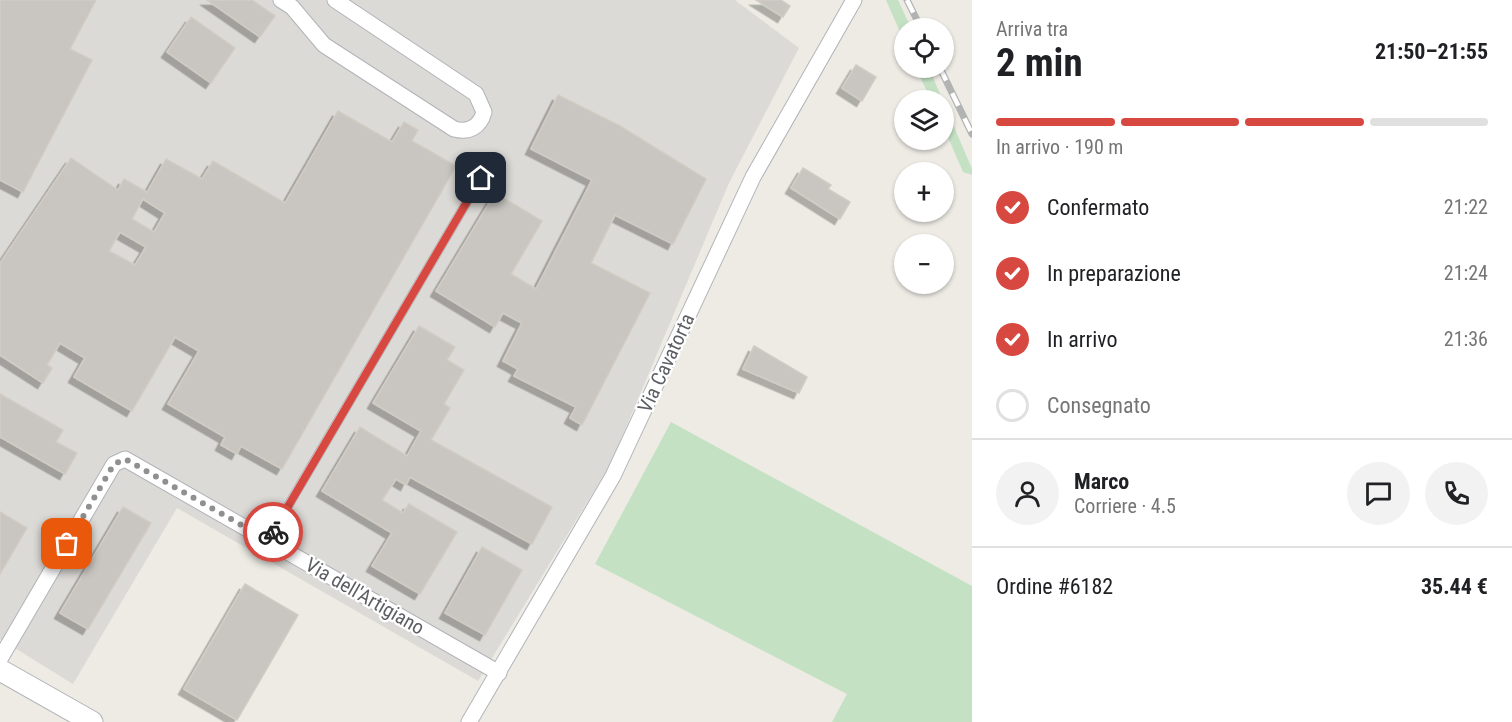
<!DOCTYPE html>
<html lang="it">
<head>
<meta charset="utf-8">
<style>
	body { margin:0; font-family:"Roboto Condensed",sans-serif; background:#f2f2f2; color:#202124; height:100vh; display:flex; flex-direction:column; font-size:22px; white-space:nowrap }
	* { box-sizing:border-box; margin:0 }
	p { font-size:20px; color:#757577 }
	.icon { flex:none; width:33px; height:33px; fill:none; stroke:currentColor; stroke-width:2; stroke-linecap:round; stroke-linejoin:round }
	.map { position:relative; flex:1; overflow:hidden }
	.panel { display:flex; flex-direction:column; background:#fff; width:540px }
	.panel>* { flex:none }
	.controls { position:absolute; left:894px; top:18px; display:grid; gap:12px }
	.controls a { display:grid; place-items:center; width:60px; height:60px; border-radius:50%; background:#fff; box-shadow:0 2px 4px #0004; font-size:30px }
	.pin { position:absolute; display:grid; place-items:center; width:51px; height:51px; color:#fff; margin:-26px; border-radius:12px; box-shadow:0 3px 9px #0006 }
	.courier { position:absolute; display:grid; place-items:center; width:60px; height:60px; margin:-30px; border:4px solid #d74840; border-radius:50%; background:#fff; color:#222; box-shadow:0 2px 8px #0007 }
	.head em { font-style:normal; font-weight:700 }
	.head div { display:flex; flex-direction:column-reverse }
	.head { display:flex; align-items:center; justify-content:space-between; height:102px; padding:0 24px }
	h1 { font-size:39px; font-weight:700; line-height:45px }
	.bar { display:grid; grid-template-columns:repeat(4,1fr); gap:9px 6px; align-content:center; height:72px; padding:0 24px }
	.bar i { height:8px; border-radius:4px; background:#e0e0e0 }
	.bar .current { background:#d74840 }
	.bar p { grid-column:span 4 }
	.line { display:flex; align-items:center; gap:15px; padding:0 24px; border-top:2px solid #e0e0e0 }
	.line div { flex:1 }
	.round { display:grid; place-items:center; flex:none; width:63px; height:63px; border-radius:32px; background:#f2f2f2 }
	ol { padding:0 24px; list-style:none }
	li { display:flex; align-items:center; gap:18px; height:66px }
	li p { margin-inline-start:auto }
	li .icon { padding:6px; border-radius:50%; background:#d74840; color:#fff; stroke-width:4 }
	li:last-child { color:#757577 }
	li i { width:33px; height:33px; border:3px solid #e0e0e0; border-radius:50% }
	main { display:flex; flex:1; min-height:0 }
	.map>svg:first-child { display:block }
</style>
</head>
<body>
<main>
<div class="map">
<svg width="972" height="722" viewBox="0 0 972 722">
	<defs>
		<filter id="shadow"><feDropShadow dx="-5.5" dy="5.5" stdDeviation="0" flood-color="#0004"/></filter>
	</defs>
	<rect width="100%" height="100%" fill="#edebe4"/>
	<!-- industrial -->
	<polygon fill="#dcdad6" points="0,0 735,0 799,48 729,183 611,463 478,681 177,508 73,684 0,639"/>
	<!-- green -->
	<g fill="#c4e2c3">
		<polygon points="886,0 898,0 911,28 904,28 904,41"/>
		<polygon points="916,68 929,68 972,169 972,175 963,172 944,128 944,100 931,100"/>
		<polygon points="671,422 972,586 972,722 832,722 847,694 595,564"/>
	</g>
	<!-- building -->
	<g fill="#c9c6c1" stroke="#d1ccc3" stroke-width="1.5" fill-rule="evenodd" filter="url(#shadow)">
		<polygon points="0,0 96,0 70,49 92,60 23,192 0,180"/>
		<polygon points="207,0 252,0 275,16 260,37"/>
		<polygon points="756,0 781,0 790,6 783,17"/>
		<polygon points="191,17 235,48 211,83 167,52"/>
		<polygon points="856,65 876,77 862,101 842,88"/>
		<polygon points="558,95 620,126 706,179 673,244 615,215 591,263 650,293 582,425 570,418 576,407 514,376 518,369 503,361 522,323 503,313 495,327 436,291 495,193 542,221 511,274 536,289 592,180 531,149"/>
		<path d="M338 111 392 142 404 122 418 130 412 141 456 166 282 469 241 446 237 454 221 445 225 437 168 404 199 351 175 337 132 411 74 377 85 358 60 343 47 365 52 368 43 383 0 355V263L71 158 118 190 124 179 147 192 146 194 166 159 202 179 213 161 285 203ZM143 199 165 213 154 232 132 219ZM120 232 146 247 135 265 109 251Z"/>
		<polygon points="803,168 831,185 828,189 850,202 840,219 791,188"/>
		<polygon points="419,326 455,347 447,360 464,370 444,404 450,408 431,440 552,507 532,544 410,477 406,485 396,479 382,500 403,513 409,504 457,532 420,594 372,566 392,533 322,491 360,427 407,456 421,431 373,403"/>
		<polygon points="754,346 807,377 799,393 743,369"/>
		<polygon points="0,394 63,430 56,442 77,453 65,474 0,437"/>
		<polygon points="123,507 151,523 88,629 60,613"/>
		<polygon points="0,512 27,528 0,574"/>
		<polygon points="482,547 522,570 485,635 445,613"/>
		<polygon points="245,584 298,615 237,720 184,689"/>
	</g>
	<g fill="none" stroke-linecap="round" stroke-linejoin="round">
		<defs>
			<polyline id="lane" points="268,540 481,178"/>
			<g id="street">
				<path d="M281 0 292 7 324 45 454 129C469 133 480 127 484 112L476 94 335 0"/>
				<polyline points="0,659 114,464 125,459 499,673"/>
				<polyline points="469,722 613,476 753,177 854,0"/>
			</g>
			<polyline id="secondary" points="0,670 92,722"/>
		</defs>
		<!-- lane casing -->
		<use href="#lane" stroke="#b1b4b8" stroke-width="10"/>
		<!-- street casing -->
		<use href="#street" stroke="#b1b4b8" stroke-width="17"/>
		<!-- secondary casing -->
		<use href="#secondary" stroke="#b1b3b8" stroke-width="23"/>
		<!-- lane -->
		<use href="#lane" stroke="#fff" stroke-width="8"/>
		<!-- street -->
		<use href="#street" stroke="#fff" stroke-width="15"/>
		<!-- secondary -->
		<use href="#secondary" stroke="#fff" stroke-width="21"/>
		<defs>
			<g id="rail">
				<polyline points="907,0 921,28"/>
				<polyline points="940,68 972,134"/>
			</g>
		</defs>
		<!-- rail casing -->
		<use href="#rail" stroke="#b2b3b3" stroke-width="7"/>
		<!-- rail -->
		<use href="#rail" stroke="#fff" stroke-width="4.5" stroke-dasharray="14" stroke-linecap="butt"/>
	</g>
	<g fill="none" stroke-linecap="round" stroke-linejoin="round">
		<!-- done -->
		<polyline stroke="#8f9090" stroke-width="6" stroke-dasharray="0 10.8" points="67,544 114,464 125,459 268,540 273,532"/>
		<!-- route -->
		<polyline stroke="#d74840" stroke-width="8" points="273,532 481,178"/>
	</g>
	<g text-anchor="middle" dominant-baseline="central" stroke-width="4.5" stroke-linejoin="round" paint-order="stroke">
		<!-- street labels -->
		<g font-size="20" fill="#5c5f63" stroke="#fff">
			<text transform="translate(666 363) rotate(-65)">Via Cavatorta</text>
			<text transform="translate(365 596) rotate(30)">Via dell'Artigiano</text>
		</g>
	</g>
</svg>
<div class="controls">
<a><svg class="icon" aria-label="locate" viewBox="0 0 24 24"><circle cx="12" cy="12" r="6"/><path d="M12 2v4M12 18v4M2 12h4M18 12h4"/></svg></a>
<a><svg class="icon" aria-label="layers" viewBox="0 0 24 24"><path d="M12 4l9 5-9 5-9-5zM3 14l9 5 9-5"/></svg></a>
<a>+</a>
<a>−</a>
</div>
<div class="pin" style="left:67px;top:544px;background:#ea580c"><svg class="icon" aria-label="bag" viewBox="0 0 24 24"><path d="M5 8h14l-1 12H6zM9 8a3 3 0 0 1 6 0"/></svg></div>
<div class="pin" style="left:481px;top:178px;background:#1f2937"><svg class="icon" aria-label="home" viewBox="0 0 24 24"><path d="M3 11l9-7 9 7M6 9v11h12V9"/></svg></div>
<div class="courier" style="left:273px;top:532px"><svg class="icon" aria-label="bike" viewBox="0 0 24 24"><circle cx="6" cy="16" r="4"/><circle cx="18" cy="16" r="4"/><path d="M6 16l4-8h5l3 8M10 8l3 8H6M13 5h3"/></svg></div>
</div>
<section class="panel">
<div class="head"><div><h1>2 min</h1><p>Arriva tra</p></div><em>21:50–21:55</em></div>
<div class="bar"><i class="current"></i><i class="current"></i><i class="current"></i><i></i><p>In arrivo · 190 m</p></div>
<ol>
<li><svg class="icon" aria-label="check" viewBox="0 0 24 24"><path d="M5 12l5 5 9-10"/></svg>Confermato<p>21:22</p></li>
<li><svg class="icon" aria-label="check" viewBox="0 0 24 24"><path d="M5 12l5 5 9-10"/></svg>In preparazione<p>21:24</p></li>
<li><svg class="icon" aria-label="check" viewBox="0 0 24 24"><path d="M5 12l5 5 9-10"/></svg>In arrivo<p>21:36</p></li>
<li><i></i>Consegnato</li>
</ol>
<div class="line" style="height:108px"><a class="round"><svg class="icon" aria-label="person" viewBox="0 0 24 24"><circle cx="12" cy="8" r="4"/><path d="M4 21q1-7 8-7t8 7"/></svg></a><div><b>Marco</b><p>Corriere · 4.5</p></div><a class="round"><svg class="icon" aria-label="chat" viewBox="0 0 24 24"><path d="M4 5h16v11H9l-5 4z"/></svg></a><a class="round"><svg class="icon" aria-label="phone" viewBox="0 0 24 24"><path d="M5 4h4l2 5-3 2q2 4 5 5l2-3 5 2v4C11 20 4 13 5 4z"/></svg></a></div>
<div class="line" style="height:78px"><div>Ordine #6182</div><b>35.44 €</b></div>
</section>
</main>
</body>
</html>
